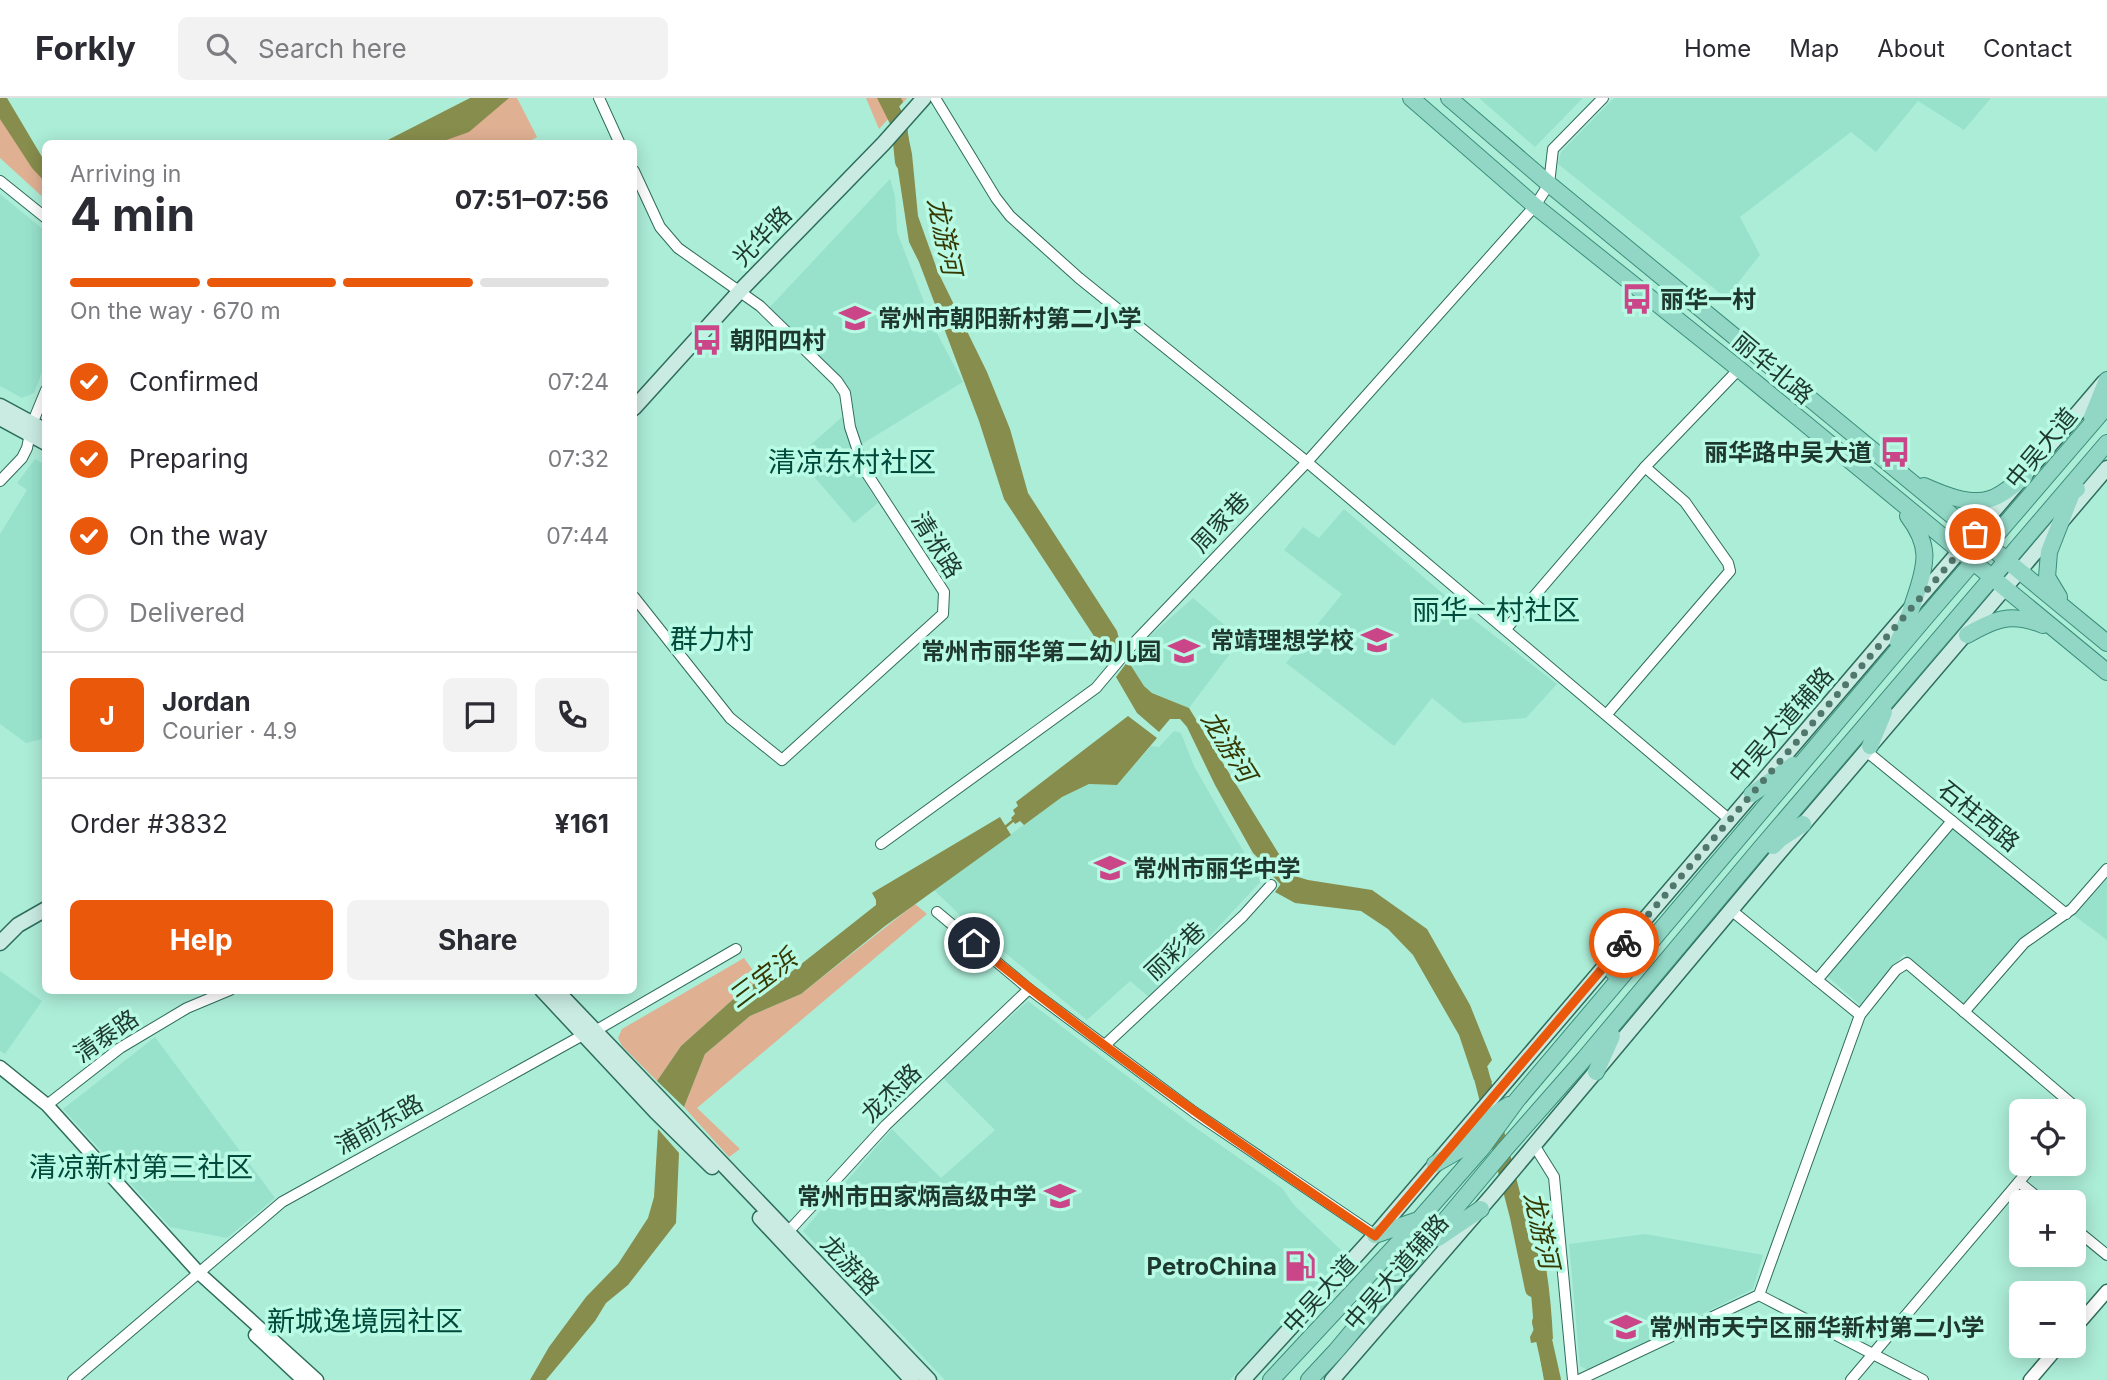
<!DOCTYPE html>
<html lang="en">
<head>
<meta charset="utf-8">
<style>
	body { margin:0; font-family:Inter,"Noto Sans SC",sans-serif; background:#f2f2f3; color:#2b2b33; height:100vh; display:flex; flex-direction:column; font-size:26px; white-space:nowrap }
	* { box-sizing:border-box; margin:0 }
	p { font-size:23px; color:#7c7c81 }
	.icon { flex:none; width:38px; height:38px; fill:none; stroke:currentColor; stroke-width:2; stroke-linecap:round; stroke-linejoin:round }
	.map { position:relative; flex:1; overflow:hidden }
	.side { position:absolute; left:42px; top:42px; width:595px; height:854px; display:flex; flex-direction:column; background:#fff; border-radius:10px; box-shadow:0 4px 18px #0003 }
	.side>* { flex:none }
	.tools { position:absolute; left:2009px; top:1001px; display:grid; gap:14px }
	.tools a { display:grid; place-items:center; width:77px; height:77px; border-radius:10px; background:#fff; box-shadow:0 4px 18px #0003; font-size:35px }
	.pin { position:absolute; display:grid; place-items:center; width:60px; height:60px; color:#fff; margin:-30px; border:4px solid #fff; border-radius:50%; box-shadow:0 2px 7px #0007 }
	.courier { position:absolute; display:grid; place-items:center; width:70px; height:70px; margin:-35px; border:5px solid #ea580c; border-radius:50%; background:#fff; color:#222; box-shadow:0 2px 9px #0007 }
	.overview em { font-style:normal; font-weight:700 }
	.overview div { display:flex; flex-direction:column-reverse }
	.overview { display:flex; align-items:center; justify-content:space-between; height:119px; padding:0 28px }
	h1 { font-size:46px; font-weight:700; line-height:52px }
	.bar { display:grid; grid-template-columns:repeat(4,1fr); gap:10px 7px; align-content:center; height:84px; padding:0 28px }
	.bar i { height:9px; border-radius:5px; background:#e1e1e2 }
	.bar .on { background:#ea580c }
	.bar p { grid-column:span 4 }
	.line { display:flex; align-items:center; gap:18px; padding:0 28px; border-top:2px solid #e1e1e2 }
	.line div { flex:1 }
	.round { display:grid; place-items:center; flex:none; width:74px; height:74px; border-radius:10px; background:#f2f2f3 }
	ol { padding:0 28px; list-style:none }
	li { display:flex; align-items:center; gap:21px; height:77px }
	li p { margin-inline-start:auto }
	li .icon { padding:7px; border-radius:50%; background:#ea580c; color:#fff; stroke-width:4 }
	li:last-child { color:#7c7c81 }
	li i { width:38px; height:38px; border:4px solid #e1e1e2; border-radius:50% }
	.primary-button { display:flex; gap:14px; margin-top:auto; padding:14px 28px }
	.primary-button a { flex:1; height:80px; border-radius:10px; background:#ea580c; color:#fff; font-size:28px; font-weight:700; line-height:80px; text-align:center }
	.primary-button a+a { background:#f2f2f3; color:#2b2b33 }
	header { display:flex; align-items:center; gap:42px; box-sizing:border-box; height:98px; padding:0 35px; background:#fff; border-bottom:2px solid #e1e1e2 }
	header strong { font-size:33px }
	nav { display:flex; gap:38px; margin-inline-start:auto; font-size:24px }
	.search { width:490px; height:63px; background:#f2f2f3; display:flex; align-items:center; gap:18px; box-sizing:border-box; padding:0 24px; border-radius:10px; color:#7c7c81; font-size:26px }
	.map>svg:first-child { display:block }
</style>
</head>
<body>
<header>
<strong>Forkly</strong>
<div class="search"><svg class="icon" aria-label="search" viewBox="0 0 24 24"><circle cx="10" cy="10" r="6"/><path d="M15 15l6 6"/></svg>Search here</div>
<nav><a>Home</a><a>Map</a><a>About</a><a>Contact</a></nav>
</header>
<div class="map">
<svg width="2107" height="1282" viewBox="0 0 2107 1282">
	<rect width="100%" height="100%" fill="#acedd8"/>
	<!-- built -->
	<g fill="#98e2cb">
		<polygon points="1479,0 1583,0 1535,49"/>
		<polygon points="1614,0 1991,0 1964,32 1918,3 1876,54 1851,34 1740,119 1760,157 1726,200 1558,66 1561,54"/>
		<polygon points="890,81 895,98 897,134 934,230 963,284 862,346 855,325 850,295 840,278 769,210"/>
		<polygon points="0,96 45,133 45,266 34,295 22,300 0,288"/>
		<polygon points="842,319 858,373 878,405 854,425 797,359"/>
		<polygon points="35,361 46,367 46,640 26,645 0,626 0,436 27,392 17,385"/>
		<polygon points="1344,411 1469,518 1557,586 1526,620 1463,625 1432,600 1394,648 1286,565 1342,496 1284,452 1303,429 1319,440"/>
		<polygon points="1193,500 1241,541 1189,610 1153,595 1144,588 1128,563 1143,544"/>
		<polygon points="1174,633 1181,635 1194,668 1222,717 1247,759 1264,780 1209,839 1149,899 1130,883 1087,922 965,822 934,792 1062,699 1089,686 1117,687 1151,648 1159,649"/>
		<polygon points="1953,730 2011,780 2054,812 2055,819 2019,842 1963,906 1904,856 1860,907 1827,878"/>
		<polygon points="2107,777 2107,842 2072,816"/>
		<polygon points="0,873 42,903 5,956 0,953"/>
		<polygon points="1028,903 1193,1028 1282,1090 1294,1107 1345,1156 1295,1214 1230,1282 945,1282 803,1133 892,1031 941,1080 995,1032 943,980"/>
		<polygon points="155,939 275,1100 227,1140 170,1129 63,1011"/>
		<polygon points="1645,1136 1763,1157 1753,1191 1588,1272 1580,1268 1569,1146"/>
	</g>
	<!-- green -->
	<g fill="#e0b093">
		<polygon points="508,0 517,0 537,39 527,45 410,46"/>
		<polygon points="866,0 907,0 879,31"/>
		<polygon points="0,14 45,77 45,101 0,60"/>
		<polygon points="915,806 927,816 697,1010 740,1051 729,1059 684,1009 705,956 750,918 801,896"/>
		<polygon points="744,860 760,882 740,895 681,948 657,983 622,948 618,940 622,931"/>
	</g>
	<!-- water -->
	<g fill="#878d4c">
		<polygon points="0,0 7,0 45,64 45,84 32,70 0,21"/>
		<polygon points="470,0 509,0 469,34 438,45 382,45"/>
		<polygon points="877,0 901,0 903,4 889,20"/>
		<polygon points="908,37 912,56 918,118 938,174 987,274 1010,331 1028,395 1117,533 1121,549 1109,561 1004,401 979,323 919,164 909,144 895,52"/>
		<polygon points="1128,563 1144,588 1152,595 1189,610 1282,761 1282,770 1275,777 1253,755 1215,687 1187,629 1180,621 1170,621 1159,634 1137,615 1116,579"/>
		<polygon points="1128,618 1157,640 1117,687 1089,686 1062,699 1024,727 1020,723 1015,726 1011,720 1015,716 1013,712 1018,708 1016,704"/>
		<polygon points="1000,719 1011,737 885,828 801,896 750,918 705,956 684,1009 657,983 681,948 740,895 760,882 781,882 876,807 876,802 872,795"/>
		<polygon points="1288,776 1308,782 1372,792 1427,831 1470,907 1492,962 1486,970 1492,984 1483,995 1480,981 1474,982 1459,937 1413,857 1388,831 1361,813 1295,805 1275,794"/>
		<polygon points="658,1031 679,1055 676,1125 628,1187 606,1205 595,1223 546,1282 530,1282 549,1249 586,1199 618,1166 648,1120 654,1099"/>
		<path d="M1523 1106 1525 1119 1534 1116C1546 1157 1551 1198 1553 1241L1531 1245 1530 1239 1534 1231 1527 1147 1517 1134 1514 1116Z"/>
		<polygon points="1554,1257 1559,1282 1544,1282 1540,1260"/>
	</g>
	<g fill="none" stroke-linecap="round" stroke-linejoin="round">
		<!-- stream -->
		<polyline stroke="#878d4c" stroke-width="2.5" points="1004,730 1015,721"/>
		<!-- river -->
		<g stroke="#878d4c" stroke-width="16">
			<polyline points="886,0 899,26 903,64"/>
			<polyline points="1265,758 1294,789 1302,790"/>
			<polyline points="1480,972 1518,1119 1533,1191"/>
			<polyline points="1540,1224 1553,1282"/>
		</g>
		<defs>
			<g id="minor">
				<polyline points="599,0 620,46"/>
				<polyline points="935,0 996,100 1010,118 1079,180 1307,364 1730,722"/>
				<polyline points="634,73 660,129 678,150 760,208 837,283 845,295 850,329 864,371 944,494 943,516 782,662 730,620 634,499"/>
				<polyline points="0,83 46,120"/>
				<polyline points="0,383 22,360 27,350 32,326 46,292"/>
				<polyline points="1506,531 1645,369 1739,271"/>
				<polyline points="1607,616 1730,473 1728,465 1685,404 1645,369"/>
				<polyline points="1866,653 2066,816"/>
				<polyline points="881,746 1096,590 1133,546 1307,364 1535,108 1549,86 1553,51 1603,0"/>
				<polyline points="1731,812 1860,917"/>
				<polyline points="937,814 1029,891 1194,1014 1375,1137"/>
				<polyline points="1817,882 1952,723"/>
				<polyline points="1964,914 2024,845 2072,811 2107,771"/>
				<polyline points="1105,947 1243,818 1271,787"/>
				<polyline points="47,1007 120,950 187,910 230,892"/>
				<polyline points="1534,1047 1554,1079 1573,1282"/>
				<polyline points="2019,1084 2043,1104"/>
				<polyline points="2074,1130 2107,1157"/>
				<polyline points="787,1135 886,1027 1029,891"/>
				<polyline points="1759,1197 1860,917 1896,872 1907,865 2079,1012 2074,1019"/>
				<polyline points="73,1282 282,1104 583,937 595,933 736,851"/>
				<polyline points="1579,1282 1759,1197 1923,1282"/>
				<polyline points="1851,1282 2034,1066"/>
			</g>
			<g id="tertiary">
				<polyline points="0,969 47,1007 199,1175 317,1282"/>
				<polyline points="2074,1231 2107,1193"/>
				<polyline points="255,1237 303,1282"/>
				<polyline points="2030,1282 2059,1248"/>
			</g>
			<g id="secondary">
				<polyline points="0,308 46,333"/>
				<polyline points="634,310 739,194 884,45 924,0"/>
				<polyline points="0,320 46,345"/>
				<polyline points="0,845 18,827 46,811"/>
				<polyline points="542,892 656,1014 712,1069"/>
				<polyline points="556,892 929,1282"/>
				<polyline points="760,1120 912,1282"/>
				<polyline points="1243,1282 1375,1137 2104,284"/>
				<polyline points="1332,1282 1494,1095 1773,762 2107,370"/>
			</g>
			<g id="primary">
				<polyline points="1411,0 1535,108 1739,271 2107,574"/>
				<polyline points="1449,0 1549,86 2107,545"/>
				<polyline points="2092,319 2107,282"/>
				<path d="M1924 388C1942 396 1970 408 1990 401 2002 398 2014 386 2024 379"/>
				<polyline points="2059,499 2047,479 2049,454 2072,395 2077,391"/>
				<path d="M1967 537C1995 521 2011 514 2043 527"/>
				<path d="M1898 544C1905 529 1911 513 1916 497 1927 464 1930 447 1908 418"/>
				<polyline points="1870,648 1884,614"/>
				<polyline points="1752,696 1793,667"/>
				<polyline points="1773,748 1780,741 1803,726"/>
				<polyline points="1614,875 1621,866 1634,833"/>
				<polyline points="1596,974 1612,938"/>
				<polyline points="1435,1066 1465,1049 1495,1016 1509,1007"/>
				<polyline points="1375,1137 1418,1122"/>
				<polyline points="1438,1140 1481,1111"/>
				<polyline points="1271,1282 1403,1140 1482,1050 1517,1002 1924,521 2107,308"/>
				<polyline points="1309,1282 1336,1253 1505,1051 1585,960 1760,751 2107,345"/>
			</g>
		</defs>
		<!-- minor casing -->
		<use href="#minor" stroke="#2e6d5c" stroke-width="12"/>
		<!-- tertiary casing -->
		<use href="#tertiary" stroke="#2e6d5c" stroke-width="15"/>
		<!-- secondary casing -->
		<use href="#secondary" stroke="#2e6d5c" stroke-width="17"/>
		<!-- primary casing -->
		<use href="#primary" stroke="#3b8e79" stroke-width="18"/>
		<!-- minor -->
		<use href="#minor" stroke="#fff" stroke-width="10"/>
		<!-- tertiary -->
		<use href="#tertiary" stroke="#fff" stroke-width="12"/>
		<!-- secondary -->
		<use href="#secondary" stroke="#c9ebe2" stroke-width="14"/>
		<!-- primary -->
		<use href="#primary" stroke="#92d7c6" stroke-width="16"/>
	</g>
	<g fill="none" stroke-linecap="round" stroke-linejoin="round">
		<!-- done -->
		<polyline stroke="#50776b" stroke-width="7" stroke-dasharray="0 12.6" points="1624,845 1975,436"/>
		<!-- route -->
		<path stroke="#ea580c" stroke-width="9" d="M974 845C1102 951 1238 1045 1375 1138L1624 845"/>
	</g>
	<!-- icons -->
	<defs>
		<symbol id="bus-bare" viewBox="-9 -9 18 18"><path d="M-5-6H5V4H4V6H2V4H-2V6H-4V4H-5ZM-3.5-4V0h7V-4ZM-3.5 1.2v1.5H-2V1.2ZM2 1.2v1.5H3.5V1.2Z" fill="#cb4688" stroke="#b9fae5" stroke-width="2.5" paint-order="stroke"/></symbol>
		<symbol id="school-bare" viewBox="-9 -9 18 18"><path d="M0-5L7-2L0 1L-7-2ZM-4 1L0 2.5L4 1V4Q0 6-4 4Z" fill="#cb4688" stroke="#b9fae5" stroke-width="2.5" paint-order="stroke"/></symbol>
		<symbol id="fuel-bare" viewBox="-9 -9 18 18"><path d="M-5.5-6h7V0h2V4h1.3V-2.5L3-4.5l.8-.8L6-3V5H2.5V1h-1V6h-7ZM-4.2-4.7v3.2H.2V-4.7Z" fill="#cb4688" stroke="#b9fae5" stroke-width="2.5" paint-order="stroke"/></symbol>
	</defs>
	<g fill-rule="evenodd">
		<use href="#bus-bare" x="1615" y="179" width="44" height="44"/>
		<use href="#school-bare" x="833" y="198" width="44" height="44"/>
		<use href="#bus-bare" x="685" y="220" width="44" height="44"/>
		<use href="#bus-bare" x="1873" y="332" width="44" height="44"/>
		<use href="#school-bare" x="1355" y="520" width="44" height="44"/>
		<use href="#school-bare" x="1162" y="531" width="44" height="44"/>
		<use href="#school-bare" x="1088" y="748" width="44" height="44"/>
		<use href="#school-bare" x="1038" y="1076" width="44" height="44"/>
		<use href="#fuel-bare" x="1278" y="1146" width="44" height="44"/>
		<use href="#school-bare" x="1604" y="1207" width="44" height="44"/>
	</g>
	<g text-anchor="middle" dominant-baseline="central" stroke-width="7" stroke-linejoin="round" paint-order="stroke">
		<!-- street labels -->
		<g font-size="24" fill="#1e3830" stroke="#b9fae5">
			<text transform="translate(762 138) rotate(-46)">光华路</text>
			<text transform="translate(1773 270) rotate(40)">丽华北路</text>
			<text transform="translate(2041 350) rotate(-50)">中吴大道</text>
			<text transform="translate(1220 424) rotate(-47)">周家巷</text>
			<text transform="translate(937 447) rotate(58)">清洑路</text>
			<text transform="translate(1781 627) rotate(-49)">中吴大道辅路</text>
			<text transform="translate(1979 718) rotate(39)">石柱西路</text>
			<text transform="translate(1175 853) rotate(-43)">丽彩巷</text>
			<text transform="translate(106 938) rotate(-35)">清泰路</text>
			<text transform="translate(891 995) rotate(-44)">龙杰路</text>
			<text transform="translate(379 1026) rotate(-29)">浦前东路</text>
			<text transform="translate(850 1167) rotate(46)">龙游路</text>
			<text transform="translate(1396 1174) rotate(-49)">中吴大道辅路</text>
			<text transform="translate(1320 1196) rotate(-47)">中吴大道</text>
		</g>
		<!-- poi labels -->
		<g font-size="24" font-weight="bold" fill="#1e3830" stroke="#b9fae5" text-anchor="start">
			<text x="1660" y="201">丽华一村</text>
			<text x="878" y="220">常州市朝阳新村第二小学</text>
			<text x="730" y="242">朝阳四村</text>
			<text x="1872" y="354" text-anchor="end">丽华路中吴大道</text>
			<text x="1354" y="542" text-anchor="end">常靖理想学校</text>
			<text x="1161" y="553" text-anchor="end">常州市丽华第二幼儿园</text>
			<text x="1133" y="770">常州市丽华中学</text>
			<text x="1037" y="1098" text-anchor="end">常州市田家炳高级中学</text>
			<text x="1277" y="1168" text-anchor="end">PetroChina</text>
			<text x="1649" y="1229">常州市天宁区丽华新村第二小学</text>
		</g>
		<!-- water labels -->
		<g font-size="26" font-style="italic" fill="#353801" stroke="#b9fae5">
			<text transform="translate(945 138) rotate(78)">龙游河</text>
			<text transform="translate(1229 648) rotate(58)">龙游河</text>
			<text transform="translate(762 880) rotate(-37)">三宝浜</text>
			<text transform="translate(1542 1132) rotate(77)">龙游河</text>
		</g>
		<!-- quarter labels -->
		<g font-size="28" fill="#004a3b" stroke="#b9fae5">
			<text x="852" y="364">清凉东村社区</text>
			<text x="1496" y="512">丽华一村社区</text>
			<text x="712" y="541">群力村</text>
			<text x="141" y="1069">清凉新村第三社区</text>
			<text x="365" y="1223">新城逸境园社区</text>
		</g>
	</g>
</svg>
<div class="tools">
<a><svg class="icon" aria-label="locate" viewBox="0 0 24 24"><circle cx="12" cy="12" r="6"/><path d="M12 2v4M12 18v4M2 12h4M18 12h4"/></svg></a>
<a>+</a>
<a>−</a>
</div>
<div class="pin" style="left:1975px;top:436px;background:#ea580c"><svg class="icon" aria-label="bag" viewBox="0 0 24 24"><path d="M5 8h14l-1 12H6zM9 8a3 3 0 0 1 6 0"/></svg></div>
<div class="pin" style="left:974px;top:845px;background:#1f2937"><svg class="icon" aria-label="home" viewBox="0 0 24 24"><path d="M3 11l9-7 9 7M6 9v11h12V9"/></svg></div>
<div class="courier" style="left:1624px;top:845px"><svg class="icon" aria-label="bike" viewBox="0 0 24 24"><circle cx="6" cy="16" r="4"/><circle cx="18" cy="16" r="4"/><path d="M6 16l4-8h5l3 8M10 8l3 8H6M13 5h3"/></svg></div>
<section class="side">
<div class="overview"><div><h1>4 min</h1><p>Arriving in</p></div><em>07:51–07:56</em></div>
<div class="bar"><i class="on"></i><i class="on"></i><i class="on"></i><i></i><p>On the way · 670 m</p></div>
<ol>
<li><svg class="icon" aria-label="check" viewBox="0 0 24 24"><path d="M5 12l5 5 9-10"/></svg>Confirmed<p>07:24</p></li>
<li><svg class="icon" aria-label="check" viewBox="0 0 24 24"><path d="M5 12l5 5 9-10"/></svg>Preparing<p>07:32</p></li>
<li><svg class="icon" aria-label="check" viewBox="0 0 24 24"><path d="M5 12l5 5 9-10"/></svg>On the way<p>07:44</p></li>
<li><i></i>Delivered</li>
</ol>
<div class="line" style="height:126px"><b class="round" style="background:#ea580c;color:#fff">J</b><div><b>Jordan</b><p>Courier · 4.9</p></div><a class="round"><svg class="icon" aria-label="chat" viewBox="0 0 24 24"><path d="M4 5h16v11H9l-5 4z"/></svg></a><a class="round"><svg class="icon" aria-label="phone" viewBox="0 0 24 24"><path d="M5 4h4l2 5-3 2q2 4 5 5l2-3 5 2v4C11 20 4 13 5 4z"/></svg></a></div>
<div class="line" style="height:91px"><div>Order #3832</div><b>¥161</b></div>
<div class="primary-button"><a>Help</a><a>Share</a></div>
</section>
</div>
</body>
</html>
